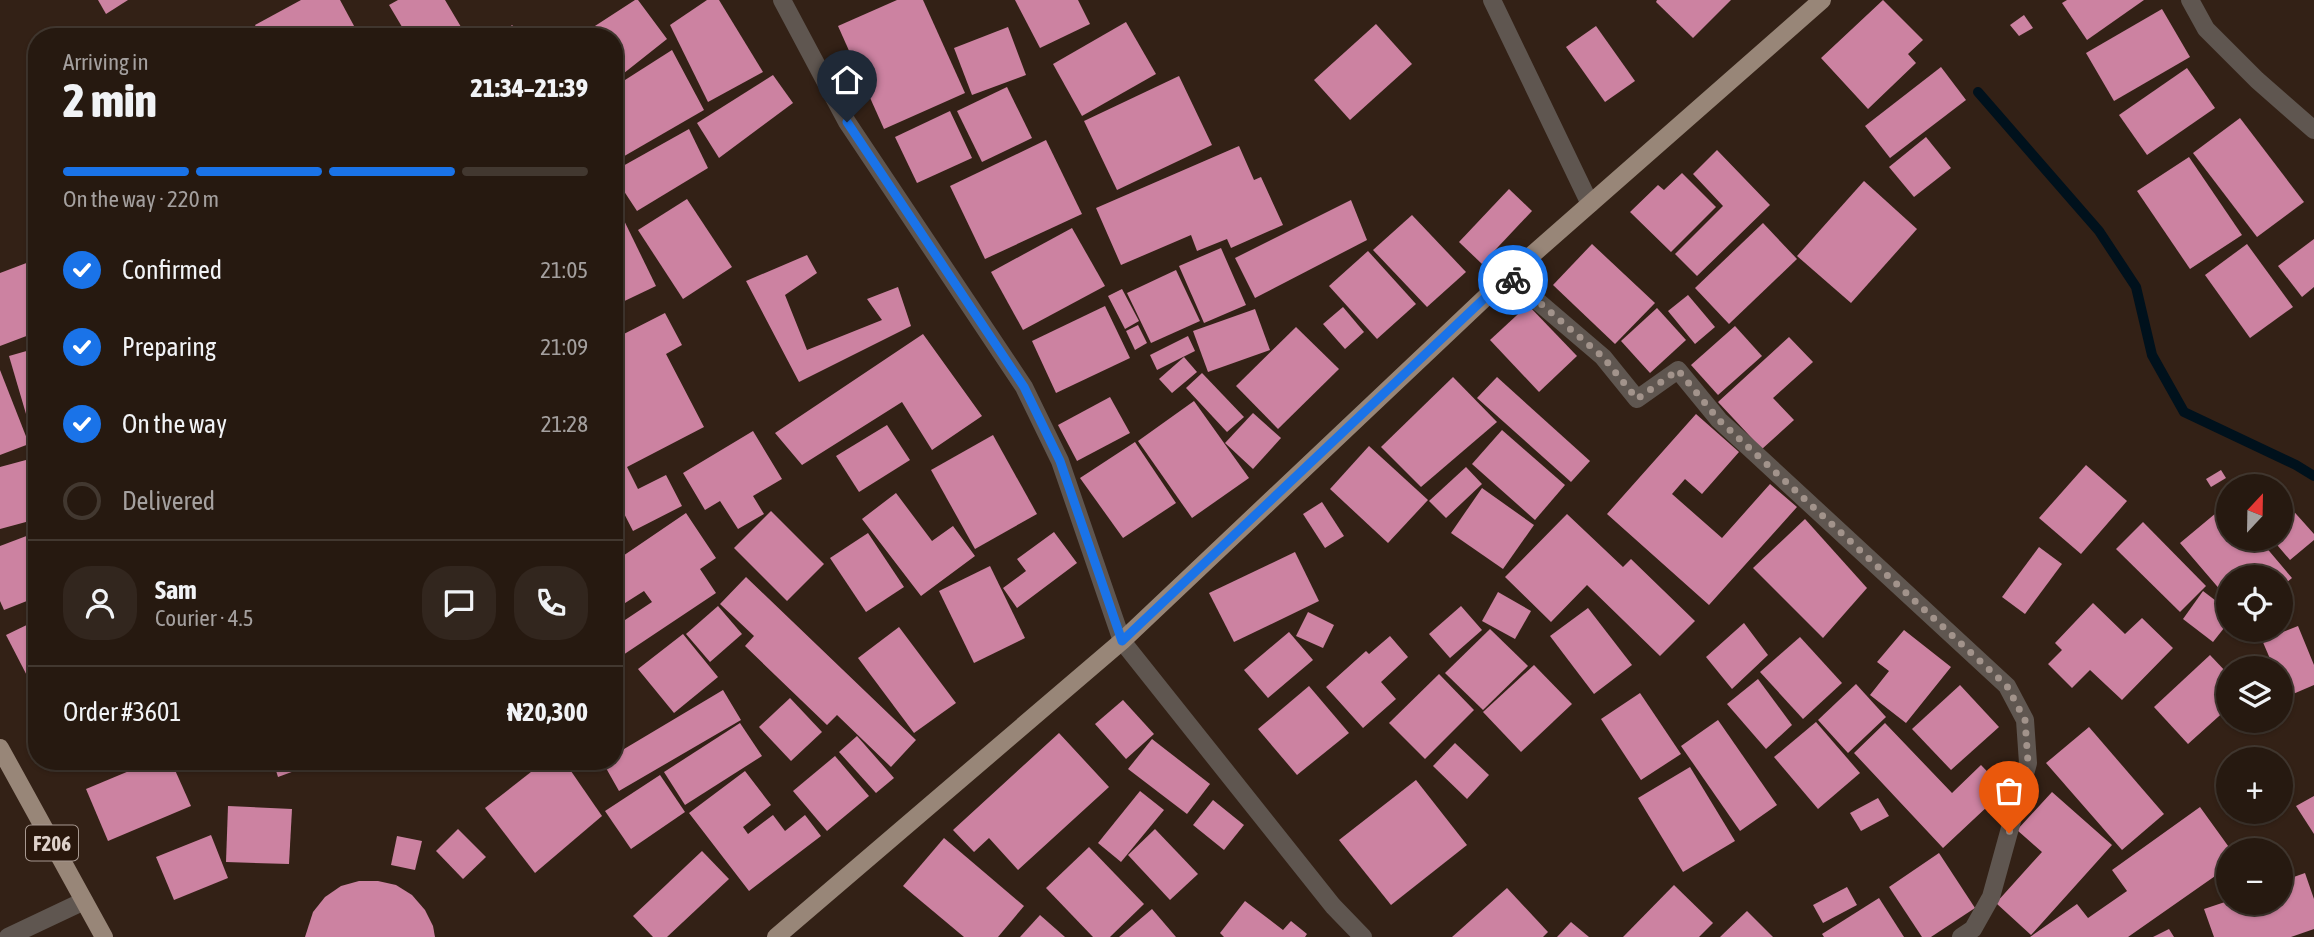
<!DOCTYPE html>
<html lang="en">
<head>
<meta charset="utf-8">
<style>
	body { margin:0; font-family:"Asap Condensed",sans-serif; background:#32261e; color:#f1f3f6; height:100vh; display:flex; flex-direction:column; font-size:26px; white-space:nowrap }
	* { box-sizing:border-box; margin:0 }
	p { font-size:23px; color:#a4a09f }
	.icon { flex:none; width:38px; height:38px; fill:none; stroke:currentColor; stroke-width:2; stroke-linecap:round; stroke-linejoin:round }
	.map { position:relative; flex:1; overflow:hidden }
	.details { position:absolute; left:28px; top:28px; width:595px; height:742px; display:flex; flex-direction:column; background:#261910; border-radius:28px; box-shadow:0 2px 5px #0004,0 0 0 2px #423830 }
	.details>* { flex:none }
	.needle { width:46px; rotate:22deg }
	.buttons { position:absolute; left:2216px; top:474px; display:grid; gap:14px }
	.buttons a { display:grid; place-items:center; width:77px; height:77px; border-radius:50%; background:#261910; box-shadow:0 2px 5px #0004,0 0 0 2px #423830; font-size:35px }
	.pin { position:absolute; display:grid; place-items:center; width:60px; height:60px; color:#fff; margin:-72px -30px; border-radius:50% 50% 50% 0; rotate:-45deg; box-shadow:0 0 7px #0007 }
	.pin .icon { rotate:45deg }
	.courier { position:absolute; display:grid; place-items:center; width:70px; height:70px; margin:-35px; border:5px solid #1a73e8; border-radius:50%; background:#fff; color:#222; box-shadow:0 2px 9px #0007 }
	.overview em { font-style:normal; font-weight:800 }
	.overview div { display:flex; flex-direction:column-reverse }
	.overview { display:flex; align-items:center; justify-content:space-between; height:119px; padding:0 35px }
	h1 { font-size:46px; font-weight:800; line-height:52px }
	.bar { display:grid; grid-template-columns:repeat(4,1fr); gap:10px 7px; align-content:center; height:84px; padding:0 35px }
	.bar i { height:9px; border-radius:5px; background:#423830 }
	.bar .on { background:#1a73e8 }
	.bar p { grid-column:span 4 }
	.line { display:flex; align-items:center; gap:18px; padding:0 35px; border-top:2px solid #423830 }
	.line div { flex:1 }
	.round { display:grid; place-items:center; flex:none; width:74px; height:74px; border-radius:28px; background:#32261e }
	ol { padding:0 35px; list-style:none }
	li { display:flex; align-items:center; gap:21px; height:77px }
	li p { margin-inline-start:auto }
	li .icon { padding:7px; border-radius:50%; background:#1a73e8; color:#fff; stroke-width:4 }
	li:last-child { color:#a4a09f }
	li i { width:38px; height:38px; border:4px solid #423830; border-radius:50% }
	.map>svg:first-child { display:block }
</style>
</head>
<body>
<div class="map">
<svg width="2314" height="937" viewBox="0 0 2314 937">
	<rect width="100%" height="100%" fill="#332116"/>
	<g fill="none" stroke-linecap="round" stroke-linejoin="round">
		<!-- stream -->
		<polyline stroke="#00111c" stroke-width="10" points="1978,92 2099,231 2136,287 2152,355 2184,412 2296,465 2314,476"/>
	</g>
	<!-- building -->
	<g fill="#cc82a1">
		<polygon points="98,0 128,0 106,14"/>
		<polygon points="301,0 340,0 360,37 262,37 255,25"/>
		<polygon points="398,0 445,0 467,37 408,37 389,5"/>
		<polygon points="635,0 638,0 667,39 614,81 614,37 578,37"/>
		<polygon points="707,0 719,0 763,72 708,102 670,25"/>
		<polygon points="897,0 923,0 965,93 884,129 838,26"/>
		<polygon points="1015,0 1078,0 1090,24 1040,48"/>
		<polygon points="1657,0 1731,0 1693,38 1656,2"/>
		<polygon points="1883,0 1923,40 1908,54 1916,63 1868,109 1821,58"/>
		<polygon points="2067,0 2144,0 2087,40 2062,3"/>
		<polygon points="2162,9 2190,57 2114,101 2086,53"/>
		<polygon points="2024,15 2033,28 2019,36 2010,25"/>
		<polygon points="1126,22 1156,74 1082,116 1053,64"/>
		<polygon points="1376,24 1412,64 1350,120 1314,80"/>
		<polygon points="512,25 523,37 500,37"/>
		<polygon points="1596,26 1635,81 1605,102 1566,47"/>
		<polygon points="1008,27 1026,75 972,95 954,48"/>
		<polygon points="238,29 241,37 221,37"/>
		<polygon points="672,50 704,110 614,162 614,87"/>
		<polygon points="1941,67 1966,100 1890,158 1865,126"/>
		<polygon points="2187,68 2215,108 2147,155 2119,115"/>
		<polygon points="773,75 793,103 719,158 697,123"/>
		<polygon points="1179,76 1212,145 1117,190 1084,121"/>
		<polygon points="1007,87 1032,138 982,162 957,111"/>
		<polygon points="950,111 972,158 917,183 895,137"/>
		<polygon points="2240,118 2304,202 2257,237 2193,153"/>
		<polygon points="689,129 708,168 637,211 614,176 614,171"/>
		<polygon points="1926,137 1951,168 1914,197 1889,167"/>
		<polygon points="1046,140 1082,214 985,259 950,186"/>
		<polygon points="1239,146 1254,180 1261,177 1283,225 1231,248 1227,239 1197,251 1191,235 1121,265 1096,208"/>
		<polygon points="1717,150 1770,205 1697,276 1675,254 1723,206 1693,174"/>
		<polygon points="2189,157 2242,235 2190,269 2137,191"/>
		<polygon points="1682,173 1716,207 1671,252 1630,212 1658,185 1664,190"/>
		<polygon points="1864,181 1917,229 1851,303 1797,256"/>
		<polygon points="1509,189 1532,211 1482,264 1459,242"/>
		<polygon points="687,199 732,267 683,299 638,230"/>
		<polygon points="614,200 656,286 614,306"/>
		<polygon points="1351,200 1367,240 1255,298 1235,258"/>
		<polygon points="1412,215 1466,272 1427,307 1373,250"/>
		<polygon points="1763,223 1797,259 1729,324 1695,288"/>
		<polygon points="1072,228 1105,286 1023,330 991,272"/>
		<polygon points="2314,239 2314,287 2302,297 2278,266"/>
		<polygon points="1592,244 1655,303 1615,344 1553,285"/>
		<polygon points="2247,244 2293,307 2250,338 2205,275"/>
		<polygon points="1221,248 1246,305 1204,323 1179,266"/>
		<polygon points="1368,251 1416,304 1377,339 1329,286"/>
		<polygon points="807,255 817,273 785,295 807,350 882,320 867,299 898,287 911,326 799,382 746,281"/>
		<polygon points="37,259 37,332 0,346 0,273"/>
		<polygon points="1176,270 1200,321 1151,343 1127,293"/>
		<polygon points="1122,289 1139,321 1125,329 1108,296"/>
		<polygon points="1688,295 1715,327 1695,344 1668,311"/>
		<polygon points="1528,305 1577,356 1539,392 1490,340"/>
		<polygon points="1105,306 1130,358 1056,393 1032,341"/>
		<polygon points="1343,307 1364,332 1345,349 1323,324"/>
		<polygon points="1657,308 1686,340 1650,373 1621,341"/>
		<polygon points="1255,309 1270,350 1208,372 1193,331"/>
		<polygon points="665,313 682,345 666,354 704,427 627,467 638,489 666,475 682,506 633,531 614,494 614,339"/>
		<polygon points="1138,325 1147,343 1135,350 1126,331"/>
		<polygon points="1735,326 1762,356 1718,395 1691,365"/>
		<polygon points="1296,327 1339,369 1278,429 1236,386"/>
		<polygon points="923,334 982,416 932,450 902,402 802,465 775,433"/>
		<polygon points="1188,336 1195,351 1157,370 1150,355"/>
		<polygon points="1789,337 1813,362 1773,398 1794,420 1762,449 1718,402"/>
		<polygon points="37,348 37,448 36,448 9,356"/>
		<polygon points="1184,357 1197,372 1172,393 1159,379"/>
		<polygon points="0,370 29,444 0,455"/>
		<polygon points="1202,373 1244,417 1227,432 1186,388"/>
		<polygon points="1453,377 1497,422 1421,487 1381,447"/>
		<polygon points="1497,377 1590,461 1571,482 1477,398"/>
		<polygon points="1110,397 1130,433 1077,461 1058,425"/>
		<polygon points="1194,401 1249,478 1192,518 1138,441"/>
		<polygon points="1253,413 1281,438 1253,469 1225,443"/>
		<polygon points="1696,414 1739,452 1702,494 1685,479 1672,494 1722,538 1770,484 1797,507 1709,605 1607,514"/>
		<polygon points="887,425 910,460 859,492 836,456"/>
		<polygon points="1502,430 1565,485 1535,520 1472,464"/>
		<polygon points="753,431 782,479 753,496 764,514 738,529 720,501 705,510 683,473"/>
		<polygon points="993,435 1037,514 975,549 931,470"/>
		<polygon points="1135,442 1176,503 1123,538 1080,478"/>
		<polygon points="1369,446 1428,500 1388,543 1330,489"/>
		<polygon points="37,457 37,519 0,529 0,467"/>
		<polygon points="2086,465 2127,501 2081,554 2039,518"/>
		<polygon points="1466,467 1482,484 1446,518 1429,501"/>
		<polygon points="2221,470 2226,478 2211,487 2206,479"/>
		<polygon points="1482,488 1534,525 1503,569 1451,533"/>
		<polygon points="896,493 932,541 953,526 975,556 921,596 862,519"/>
		<polygon points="2280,496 2314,534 2314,540 2290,560 2272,539 2280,539"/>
		<polygon points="1322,502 1344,536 1325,548 1303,514"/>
		<polygon points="2228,503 2228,539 2259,539 2292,578 2280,588 2280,578 2228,578 2228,599 2180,543"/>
		<polygon points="614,506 621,518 614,522"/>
		<polygon points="771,511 824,564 787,601 734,548"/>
		<polygon points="686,513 716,558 700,569 716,593 614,661 614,617 619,624 652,602 644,591 614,610 614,562"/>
		<polygon points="1567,514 1623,567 1631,559 1695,621 1660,656 1587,585 1551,622 1505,577"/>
		<polygon points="1805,519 1867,588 1823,638 1753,568"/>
		<polygon points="2143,522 2206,586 2180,612 2116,549"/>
		<polygon points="37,532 37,597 4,610 0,601 0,546"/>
		<polygon points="1054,532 1077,563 1017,608 1003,588 1026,571 1017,559"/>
		<polygon points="868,533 904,587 866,612 830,558"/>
		<polygon points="2039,547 2062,564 2025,614 2002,597"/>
		<polygon points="1295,552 1319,601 1234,642 1209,593"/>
		<polygon points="990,566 1025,638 974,663 939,591"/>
		<polygon points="746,577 916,740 891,767 837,715 827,725 745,646 754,636 720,604"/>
		<polygon points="2203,591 2228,610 2228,623 2213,642 2183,619"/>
		<polygon points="1498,592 1531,611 1515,639 1482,621"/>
		<polygon points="2093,603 2125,634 2142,618 2173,648 2122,700 2090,670 2072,688 2048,664 2062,650 2055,643"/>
		<polygon points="718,606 742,634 710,662 686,634"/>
		<polygon points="1461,606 1482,630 1450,658 1429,634"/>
		<polygon points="1588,608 1632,665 1594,694 1550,636"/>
		<polygon points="1308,612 1334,625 1323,648 1296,636"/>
		<polygon points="37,620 37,695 6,635"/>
		<polygon points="1744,623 1768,655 1732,689 1706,657"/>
		<polygon points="2298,626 2314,665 2314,685 2286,697 2280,684 2280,668 2274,668 2262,640"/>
		<polygon points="899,627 956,703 914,733 858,658"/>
		<polygon points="1490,629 1528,666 1483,710 1445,673"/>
		<polygon points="1904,630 1951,667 1906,723 1870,695 1889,671 1877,662"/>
		<polygon points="1289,632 1313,660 1268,698 1244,670"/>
		<polygon points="683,634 718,677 674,713 638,669"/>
		<polygon points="1390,636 1408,657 1381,682 1396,699 1363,728 1326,687 1366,651 1369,654"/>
		<polygon points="1800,637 1842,683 1803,719 1760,672"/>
		<polygon points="2210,655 2228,674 2228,708 2188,744 2154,707"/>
		<polygon points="1534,665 1572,704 1521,752 1483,712"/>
		<polygon points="1439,674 1474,710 1425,759 1389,723"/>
		<polygon points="1758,679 1792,725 1766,749 1727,704"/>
		<polygon points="1856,684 1886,717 1848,753 1818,720"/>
		<polygon points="1960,685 1999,727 1951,770 1912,729"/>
		<polygon points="1309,686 1349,733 1297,775 1258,729"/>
		<polygon points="723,690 741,720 619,791 602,761 614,761 614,755"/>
		<polygon points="1640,693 1681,754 1641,780 1601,719"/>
		<polygon points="790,698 822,732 791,761 759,727"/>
		<polygon points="1123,700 1154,734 1126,759 1095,724"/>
		<polygon points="1718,720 1777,805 1740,831 1681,746"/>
		<polygon points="1816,722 1860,773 1818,809 1774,757"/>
		<polygon points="740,723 762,756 685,805 664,772"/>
		<polygon points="1885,723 1952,793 1981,765 2005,790 1943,848 1854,753"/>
		<polygon points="2089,727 2164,814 2122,850 2046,763"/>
		<polygon points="1059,733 1109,787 1018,870 989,838 974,852 953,830"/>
		<polygon points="857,736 894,778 876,793 839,752"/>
		<polygon points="1152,739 1210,784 1187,814 1128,769"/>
		<polygon points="1455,743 1489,775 1467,799 1433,766"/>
		<polygon points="835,756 869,796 827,831 793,791"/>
		<polygon points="80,761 108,761 85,771"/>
		<polygon points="153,761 171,761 191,806 108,841 86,789"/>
		<polygon points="273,761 319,761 319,762 278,777"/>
		<polygon points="503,761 518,761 508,768"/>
		<polygon points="545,761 564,761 602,816 535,873 485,808"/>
		<polygon points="1690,767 1735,841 1683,872 1638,798"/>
		<polygon points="745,771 771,805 743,827 748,834 773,815 785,831 805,815 821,836 749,891 689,813"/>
		<polygon points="660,775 685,812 631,849 605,811"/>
		<polygon points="1416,780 1467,845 1391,905 1339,840"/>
		<polygon points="1140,791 1164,810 1121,862 1098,843"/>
		<polygon points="2052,792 2112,845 2031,935 1996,903 2042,852 2017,830"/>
		<polygon points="2314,796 2314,834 2296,806"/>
		<polygon points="1878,798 1889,816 1861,831 1850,813"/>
		<polygon points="1213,800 1244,825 1224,850 1193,825"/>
		<polygon points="228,806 292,809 289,864 226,862"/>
		<polygon points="2200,807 2231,850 2228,850 2228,867 2128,937 2030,937 2077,904 2088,918 2127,891 2112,870"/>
		<polygon points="458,829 486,857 463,879 436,851"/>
		<polygon points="1155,829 1198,874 1170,900 1128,855"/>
		<polygon points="211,835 228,878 174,900 156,857"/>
		<polygon points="397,836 422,841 415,870 391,865"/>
		<polygon points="944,838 1024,906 998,937 964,937 903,886"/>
		<polygon points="1089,847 1144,904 1110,937 1093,937 1046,888"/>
		<polygon points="702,851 729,879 667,937 653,937 633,916"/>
		<polygon points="1939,853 1975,908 1931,937 1922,937 1889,887"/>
		<polygon points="2305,873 2314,899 2314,929 2291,937 2214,937 2204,909 2228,901 2228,903 2280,903 2280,882"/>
		<polygon points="359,881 378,881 396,885 412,895 425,910 433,926 435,937 305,937 313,912 325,897 341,886"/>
		<polygon points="1674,885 1713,923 1699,937 1623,937"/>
		<polygon points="1847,887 1857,905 1823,923 1813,905"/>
		<polygon points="1507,888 1548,932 1543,937 1452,937"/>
		<polygon points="1879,898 1904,937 1824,937 1822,934"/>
		<polygon points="1245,901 1283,930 1291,921 1307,934 1305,937 1224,937 1220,933"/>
		<polygon points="1152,909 1176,937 1119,937"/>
		<polygon points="1747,911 1773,937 1720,937"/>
		<polygon points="1040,915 1065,937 1020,937"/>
		<polygon points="1571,922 1589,937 1557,937"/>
		<polygon points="2169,929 2174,937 2153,937"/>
	</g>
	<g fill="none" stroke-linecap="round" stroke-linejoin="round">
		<!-- minor -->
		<g stroke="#5f5650" stroke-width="18">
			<polyline points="782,0 847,122 1024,387 1060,461 1122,641 1333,906 1363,937"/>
			<polyline points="1492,0 1590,204"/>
			<polyline points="2190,0 2206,29 2257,80 2314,130"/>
			<polyline points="1508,276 1603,357 1637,399 1678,370 1719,420 2007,686 2025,720 2028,763 1991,897 1973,929 1961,937"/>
			<polyline points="8,937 84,901"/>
		</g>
		<!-- major -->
		<g stroke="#988678" stroke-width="18">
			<polyline points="0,748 104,937"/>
			<polyline points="776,937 1122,641 1508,276 1822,0"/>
		</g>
	</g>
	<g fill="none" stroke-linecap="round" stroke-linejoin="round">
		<!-- done -->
		<polyline stroke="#a2938b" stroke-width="7" stroke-dasharray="0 12.6" points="1513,280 1603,357 1637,399 1678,370 1719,420 2007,686 2025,720 2028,763 2009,833"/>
		<!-- route -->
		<polyline stroke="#1a73e8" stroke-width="9" points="847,122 1024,387 1060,461 1122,641 1508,276 1513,280"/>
	</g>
	<g text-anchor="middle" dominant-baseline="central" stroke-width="7" stroke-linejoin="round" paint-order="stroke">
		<!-- shield labels -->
		<rect fill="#29170c" stroke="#a89991" stroke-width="2" x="26" y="825.5" width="52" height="35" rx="5"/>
		<g font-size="21" font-weight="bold" fill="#ded1ca">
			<text x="52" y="843">F206</text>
		</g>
	</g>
</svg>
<div class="buttons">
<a><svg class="needle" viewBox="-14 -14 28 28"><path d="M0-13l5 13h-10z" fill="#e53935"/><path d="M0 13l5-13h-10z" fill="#a4a09f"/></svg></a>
<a><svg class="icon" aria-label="locate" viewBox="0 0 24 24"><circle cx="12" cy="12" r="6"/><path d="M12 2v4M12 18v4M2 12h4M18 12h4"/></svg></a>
<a><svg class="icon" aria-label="layers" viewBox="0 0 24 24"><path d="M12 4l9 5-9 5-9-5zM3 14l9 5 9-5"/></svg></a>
<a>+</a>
<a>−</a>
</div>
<div class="pin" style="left:2009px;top:833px;background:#ea580c"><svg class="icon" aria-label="bag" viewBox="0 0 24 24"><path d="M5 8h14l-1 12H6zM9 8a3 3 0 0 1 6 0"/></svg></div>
<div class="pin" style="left:847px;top:122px;background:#1f2937"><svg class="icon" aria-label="home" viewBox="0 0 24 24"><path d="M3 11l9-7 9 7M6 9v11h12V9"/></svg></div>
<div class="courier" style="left:1513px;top:280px"><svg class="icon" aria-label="bike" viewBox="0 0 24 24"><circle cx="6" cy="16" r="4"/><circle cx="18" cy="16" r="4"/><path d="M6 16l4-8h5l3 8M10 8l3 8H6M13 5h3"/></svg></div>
<section class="details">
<div class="overview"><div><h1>2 min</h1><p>Arriving in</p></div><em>21:34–21:39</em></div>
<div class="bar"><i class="on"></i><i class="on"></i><i class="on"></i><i></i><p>On the way · 220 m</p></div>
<ol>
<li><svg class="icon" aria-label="check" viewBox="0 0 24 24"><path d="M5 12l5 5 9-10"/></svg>Confirmed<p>21:05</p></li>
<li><svg class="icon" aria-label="check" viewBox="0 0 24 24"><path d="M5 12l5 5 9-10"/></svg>Preparing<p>21:09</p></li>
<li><svg class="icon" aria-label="check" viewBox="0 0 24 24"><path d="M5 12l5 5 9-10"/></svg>On the way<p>21:28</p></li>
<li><i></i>Delivered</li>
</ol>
<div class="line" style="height:126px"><a class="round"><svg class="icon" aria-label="person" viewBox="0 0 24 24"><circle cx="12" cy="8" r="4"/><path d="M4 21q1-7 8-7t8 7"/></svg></a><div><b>Sam</b><p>Courier · 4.5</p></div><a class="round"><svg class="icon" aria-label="chat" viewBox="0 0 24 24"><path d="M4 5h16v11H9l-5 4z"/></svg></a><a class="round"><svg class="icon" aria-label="phone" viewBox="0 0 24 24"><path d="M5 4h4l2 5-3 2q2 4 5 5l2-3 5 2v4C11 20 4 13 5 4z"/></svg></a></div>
<div class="line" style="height:91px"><div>Order #3601</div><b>₦20,300</b></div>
</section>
</div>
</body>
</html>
